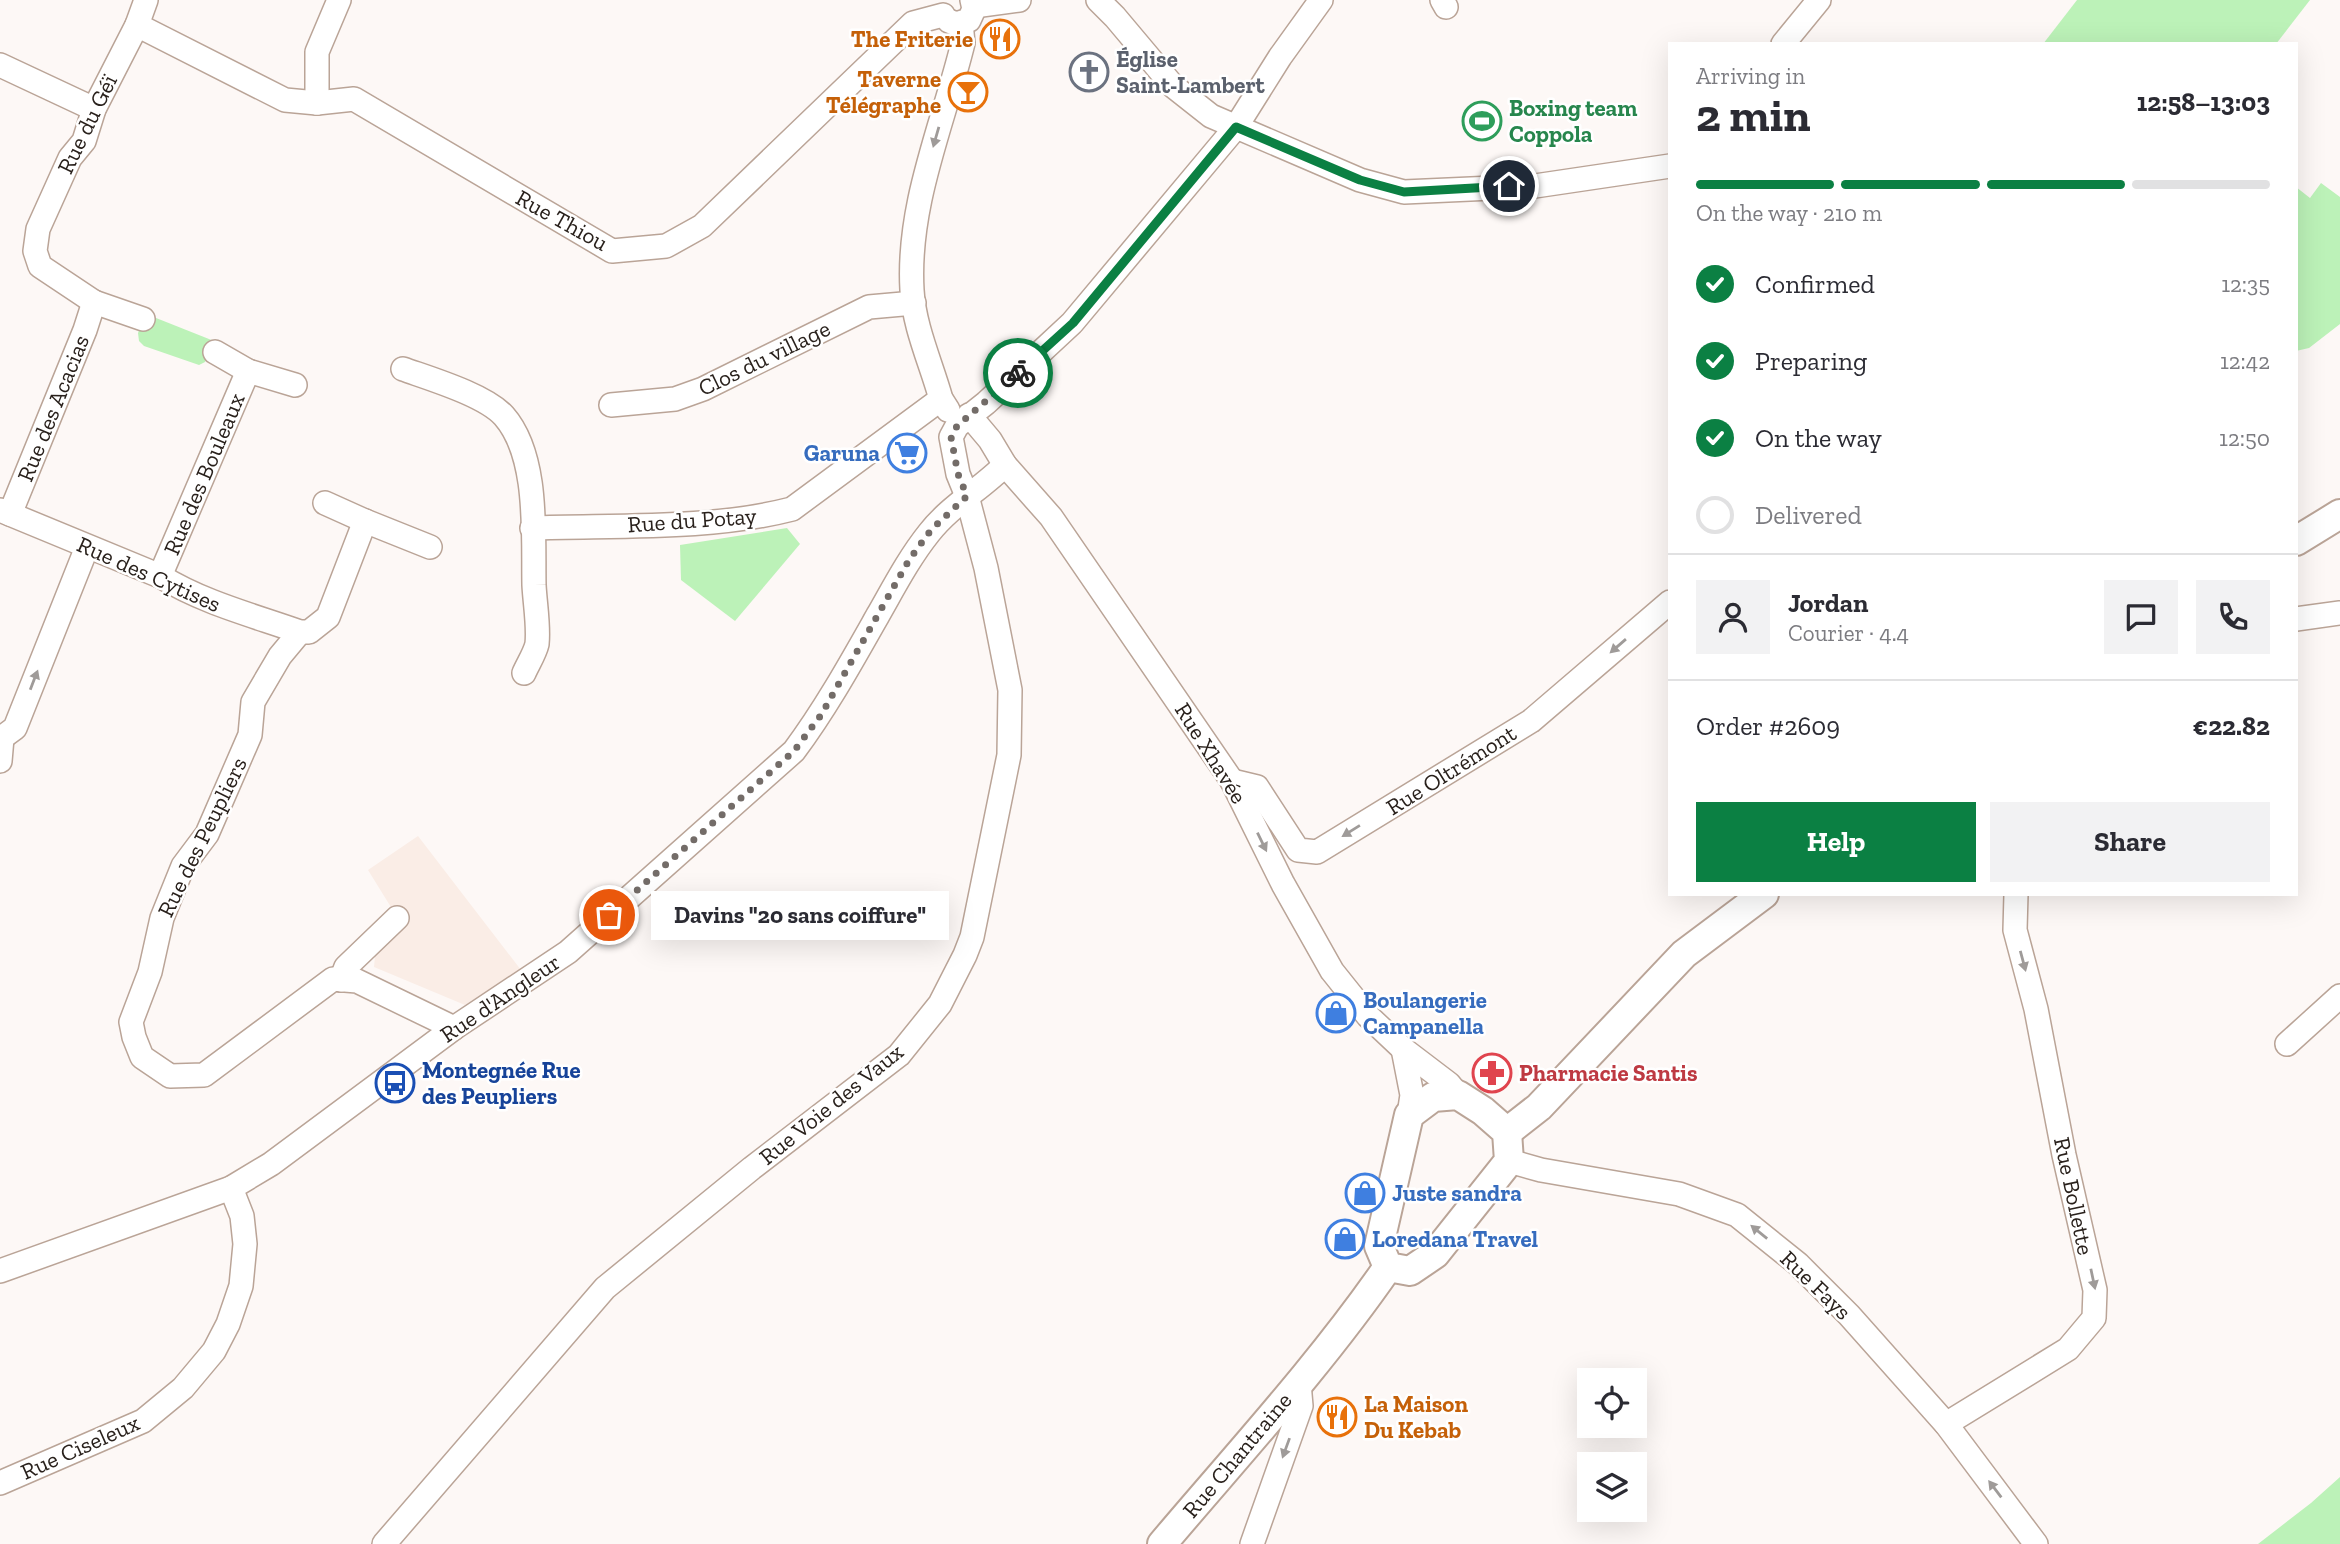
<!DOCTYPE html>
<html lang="en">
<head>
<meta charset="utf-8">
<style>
	body { margin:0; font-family:"Zilla Slab",serif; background:#f2f2f3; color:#2b2b33; height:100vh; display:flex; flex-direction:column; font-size:26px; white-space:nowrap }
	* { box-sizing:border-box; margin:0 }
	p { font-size:23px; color:#7c7c81 }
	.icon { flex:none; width:38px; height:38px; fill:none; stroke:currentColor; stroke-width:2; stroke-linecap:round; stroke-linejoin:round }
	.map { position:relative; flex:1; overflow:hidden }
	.side { position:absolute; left:1668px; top:42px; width:630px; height:854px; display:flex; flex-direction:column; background:#fff; border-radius:0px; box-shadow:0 7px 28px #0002 }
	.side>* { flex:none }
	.controls { position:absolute; left:1577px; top:1368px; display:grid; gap:14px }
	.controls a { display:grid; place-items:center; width:70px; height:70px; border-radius:0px; background:#fff; box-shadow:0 7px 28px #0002; font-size:35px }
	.pin { position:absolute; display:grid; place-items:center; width:60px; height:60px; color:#fff; margin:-30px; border:4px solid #fff; border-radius:50%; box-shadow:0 2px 7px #0007 }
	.courier { position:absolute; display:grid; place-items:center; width:70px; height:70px; margin:-35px; border:5px solid #0b8043; border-radius:50%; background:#fff; color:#222; box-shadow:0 2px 9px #0007 }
	.bubble { position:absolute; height:49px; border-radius:0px; background:#fff; box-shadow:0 7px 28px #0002; font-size:23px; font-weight:700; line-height:49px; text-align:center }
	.overview em { font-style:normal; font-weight:700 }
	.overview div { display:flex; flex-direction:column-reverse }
	.overview { display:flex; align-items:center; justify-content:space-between; height:119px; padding:0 28px }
	h1 { font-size:46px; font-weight:700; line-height:52px }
	.bar { display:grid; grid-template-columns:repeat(4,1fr); gap:10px 7px; align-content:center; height:84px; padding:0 28px }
	.bar i { height:9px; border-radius:5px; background:#e1e1e2 }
	.bar .selected { background:#0b8043 }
	.bar p { grid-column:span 4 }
	.line { display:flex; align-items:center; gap:18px; padding:0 28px; border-top:2px solid #e1e1e2 }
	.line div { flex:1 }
	.round { display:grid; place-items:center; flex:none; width:74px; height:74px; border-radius:0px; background:#f2f2f3 }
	ol { padding:0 28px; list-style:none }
	li { display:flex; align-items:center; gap:21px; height:77px }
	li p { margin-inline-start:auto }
	li .icon { padding:7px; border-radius:50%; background:#0b8043; color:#fff; stroke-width:4 }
	li:last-child { color:#7c7c81 }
	li i { width:38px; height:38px; border:4px solid #e1e1e2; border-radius:50% }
	.action { display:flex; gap:14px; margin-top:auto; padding:14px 28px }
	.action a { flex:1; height:80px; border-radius:0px; background:#0b8043; color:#fff; font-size:28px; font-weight:700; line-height:80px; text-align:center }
	.action a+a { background:#f2f2f3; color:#2b2b33 }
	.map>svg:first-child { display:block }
</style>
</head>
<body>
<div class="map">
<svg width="2340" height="1544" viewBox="0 0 2340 1544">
	<rect width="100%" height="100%" fill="#fdf8f6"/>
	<!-- built -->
	<polygon fill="#faede6" points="418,836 521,970 465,1005 374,967 376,946 402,925 368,870"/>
	<!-- green -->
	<g fill="#bcf2b8">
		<polygon points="2077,0 2310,0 2276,44 2043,44"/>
		<polygon points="2321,183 2340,197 2340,324 2309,348 2296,351 2296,187 2310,198"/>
		<polygon points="146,314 214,341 205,362 199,365 144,346 139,341 138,333"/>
		<polygon points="787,528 800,544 735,621 681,580 680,545"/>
		<polygon points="2340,1477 2340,1544 2258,1544 2311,1503"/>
	</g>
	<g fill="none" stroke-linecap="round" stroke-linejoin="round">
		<defs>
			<g id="minor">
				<polyline points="1098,0 1115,17 1173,86 1211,116 1360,180 1404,192 1535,186 1670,166"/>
				<polyline points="1442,0 1446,7"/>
				<polyline points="974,6 1019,0"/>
				<polyline points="949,21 956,24 969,20 974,9 972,0"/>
				<polyline points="137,25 285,100 317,103 354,99 612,251 666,246 702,226 913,23 943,15"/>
				<polyline points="1783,44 1819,0"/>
				<polyline points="0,65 94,109"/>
				<polyline points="317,103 317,52 339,0"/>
				<polyline points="143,319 94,302 40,266 35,251 38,229 70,158 84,141 94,109 137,25 146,0"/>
				<polyline points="215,352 248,371 295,385"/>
				<path d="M403 369C431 379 485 395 504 416 539 456 533 534 534 585 535 604 539 626 537 644 535 653 528 664 524 673"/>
				<polyline points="611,405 675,399 703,389 869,307 914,303"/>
				<path d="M948 410 941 399C931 363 914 327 912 290 907 204 943 125 963 43L961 23"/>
				<polyline points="969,415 990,440 1005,465 1051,517 1232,781 1283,884 1332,971 1368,1016 1403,1049 1449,1084 1458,1095"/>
				<polyline points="325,503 365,521 430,547"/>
				<path d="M0 510 160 576C204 603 252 615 300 632H309L328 617 365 521"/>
				<polyline points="10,514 85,330 94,302"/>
				<path d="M532 528C617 525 710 530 792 509L941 399"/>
				<polyline points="160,576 248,371"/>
				<polyline points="2296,619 2340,613"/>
				<polyline points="300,632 280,656 253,702 250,735 207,834 183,866 162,918 150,972 131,1022 134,1037 142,1057 170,1076 204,1075 333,979 357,981 454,1028"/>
				<polyline points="0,739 15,728 87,547"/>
				<polyline points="0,761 2,738"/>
				<polyline points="1232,781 1257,787 1298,850 1317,852 1531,721 1670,602"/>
				<polyline points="341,980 346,967 397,918"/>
				<polyline points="2287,1044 2340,996"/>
				<polyline points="1403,1049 1412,1095 1409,1115"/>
				<polyline points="1509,1161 1541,1170 1679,1194 1737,1215 1798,1264 1849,1315 1946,1424 2036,1544"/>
				<path d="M0 1271 231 1188 271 1164 454 1028 568 952 794 751C826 708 852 661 878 615 894 587 909 558 929 533 950 506 981 489 1005 465"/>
				<polyline points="1946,1424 2068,1349 2094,1318 2095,1290 2064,1155 2036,1009 2015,930 2016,894"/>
				<polyline points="0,1483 143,1421 183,1388 214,1351 228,1324 241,1286 245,1244 242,1216 231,1188"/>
				<polyline points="384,1544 605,1288 752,1168 899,1055 940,1004 965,955 972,937 1009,755 1010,690 986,568 967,496 958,474 951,437 957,426 986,403 1072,323 1236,127 1280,57 1321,0"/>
				<polyline points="1252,1544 1301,1406 1299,1383"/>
			</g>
			<g id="tertiary">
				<polyline points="2296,541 2340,514"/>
				<polygon points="1458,1095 1483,1111 1507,1132 1509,1161 1435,1254 1410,1271 1388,1267 1379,1246 1409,1115 1433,1097"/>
				<polyline points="1507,1132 1539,1107 1684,954 1764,894"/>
				<path d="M1162 1544C1239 1453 1321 1364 1388 1267"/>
			</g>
		</defs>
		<!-- minor casing -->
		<use href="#minor" stroke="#baa497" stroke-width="26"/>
		<!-- tertiary casing -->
		<use href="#tertiary" stroke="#baa497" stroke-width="32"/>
		<!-- minor -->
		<use href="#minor" stroke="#fff" stroke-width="23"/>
		<!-- tertiary -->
		<use href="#tertiary" stroke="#fff" stroke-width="28"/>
	</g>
	<!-- one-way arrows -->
	<defs><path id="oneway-solid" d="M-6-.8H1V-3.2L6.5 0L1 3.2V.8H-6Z" transform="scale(1.75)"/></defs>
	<g fill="#9f9b99">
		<use href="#oneway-solid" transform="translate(936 137) rotate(106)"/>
		<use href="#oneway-solid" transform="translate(1618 646) rotate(139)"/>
		<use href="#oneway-solid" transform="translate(34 680) rotate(-69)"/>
		<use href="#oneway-solid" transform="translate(1351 831) rotate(148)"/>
		<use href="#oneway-solid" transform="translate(1262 842) rotate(64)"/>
		<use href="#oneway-solid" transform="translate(2023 961) rotate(75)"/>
		<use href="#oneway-solid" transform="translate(1759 1232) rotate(-141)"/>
		<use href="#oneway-solid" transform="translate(2093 1279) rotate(78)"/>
		<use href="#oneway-solid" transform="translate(1286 1448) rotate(110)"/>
		<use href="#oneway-solid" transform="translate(1995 1489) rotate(-127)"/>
	</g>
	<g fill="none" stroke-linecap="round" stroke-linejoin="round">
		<!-- done -->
		<polyline stroke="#736c68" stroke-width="7" stroke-dasharray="0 12.6" points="609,915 794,751 821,715 909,560 931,530 967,496 958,474 951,437 957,426 1018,373"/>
		<!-- route -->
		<polyline stroke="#0b8043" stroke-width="9" points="1018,373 1073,323 1236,127 1360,180 1404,192 1509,186"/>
	</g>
	<!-- icons -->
	<defs>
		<symbol id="restaurant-ring" viewBox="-11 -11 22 22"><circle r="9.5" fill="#fff" stroke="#e8710a" stroke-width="1.5"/><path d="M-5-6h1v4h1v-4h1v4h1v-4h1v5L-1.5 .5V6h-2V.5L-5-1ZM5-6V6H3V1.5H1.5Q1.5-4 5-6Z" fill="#e8710a"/></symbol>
		<symbol id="church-ring" viewBox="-11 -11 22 22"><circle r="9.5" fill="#fff" stroke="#6b7280" stroke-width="1.5"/><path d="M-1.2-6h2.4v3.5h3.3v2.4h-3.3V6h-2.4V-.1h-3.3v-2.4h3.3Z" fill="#6b7280"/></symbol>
		<symbol id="bar-ring" viewBox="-11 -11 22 22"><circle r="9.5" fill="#fff" stroke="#e8710a" stroke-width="1.5"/><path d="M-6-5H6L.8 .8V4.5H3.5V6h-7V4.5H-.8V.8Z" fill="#e8710a"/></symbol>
		<symbol id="stadium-ring" viewBox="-11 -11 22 22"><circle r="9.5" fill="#fff" stroke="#2e9e5b" stroke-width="1.5"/><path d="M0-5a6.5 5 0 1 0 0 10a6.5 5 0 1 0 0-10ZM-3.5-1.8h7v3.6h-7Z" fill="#2e9e5b"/></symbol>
		<symbol id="supermarket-ring" viewBox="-11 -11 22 22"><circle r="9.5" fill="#fff" stroke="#3f7fe0" stroke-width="1.5"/><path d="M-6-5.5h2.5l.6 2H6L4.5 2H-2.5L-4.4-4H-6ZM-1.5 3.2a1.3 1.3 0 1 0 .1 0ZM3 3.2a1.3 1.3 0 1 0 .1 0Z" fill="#3f7fe0"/></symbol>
		<symbol id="shop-ring" viewBox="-11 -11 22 22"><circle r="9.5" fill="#fff" stroke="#3f7fe0" stroke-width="1.5"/><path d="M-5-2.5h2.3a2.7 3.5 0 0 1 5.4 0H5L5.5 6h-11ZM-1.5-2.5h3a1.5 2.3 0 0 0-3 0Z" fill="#3f7fe0"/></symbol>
		<symbol id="pharmacy-ring" viewBox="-11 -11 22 22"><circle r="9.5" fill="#fff" stroke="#e0444e" stroke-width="1.5"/><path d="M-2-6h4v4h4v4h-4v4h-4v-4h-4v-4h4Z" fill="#e0444e"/></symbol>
		<symbol id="bus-ring" viewBox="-11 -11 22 22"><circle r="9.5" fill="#fff" stroke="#1a4fb4" stroke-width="1.5"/><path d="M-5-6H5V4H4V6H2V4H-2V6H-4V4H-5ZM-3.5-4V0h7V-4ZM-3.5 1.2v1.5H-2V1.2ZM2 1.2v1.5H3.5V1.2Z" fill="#1a4fb4"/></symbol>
	</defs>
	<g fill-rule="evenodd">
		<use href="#restaurant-ring" x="978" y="17" width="44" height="44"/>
		<use href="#church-ring" x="1067" y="50" width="44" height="44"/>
		<use href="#bar-ring" x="946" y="70" width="44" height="44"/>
		<use href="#stadium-ring" x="1460" y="99" width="44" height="44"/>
		<use href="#supermarket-ring" x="885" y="431" width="44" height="44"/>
		<use href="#shop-ring" x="1314" y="991" width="44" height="44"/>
		<use href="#pharmacy-ring" x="1470" y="1051" width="44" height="44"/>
		<use href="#bus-ring" x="373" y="1061" width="44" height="44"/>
		<use href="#shop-ring" x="1343" y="1171" width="44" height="44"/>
		<use href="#shop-ring" x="1323" y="1217" width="44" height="44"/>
		<use href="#restaurant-ring" x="1315" y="1395" width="44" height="44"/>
	</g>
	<g text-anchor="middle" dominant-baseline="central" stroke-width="5" stroke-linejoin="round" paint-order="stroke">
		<!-- food labels -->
		<g font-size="23" font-weight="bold" fill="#c56008" stroke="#fff" text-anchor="end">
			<text x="973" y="39">The Friterie</text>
			<text x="941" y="79">Taverne<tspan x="941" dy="26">Télégraphe</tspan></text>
			<text x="1364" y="1404" text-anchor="start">La Maison<tspan x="1364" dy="26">Du Kebab</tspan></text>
		</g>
		<!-- worship labels -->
		<g font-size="23" font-weight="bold" fill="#5b616d" stroke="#fff" text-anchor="start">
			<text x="1116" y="59">Église<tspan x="1116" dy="26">Saint-Lambert</tspan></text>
		</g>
		<!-- leisure labels -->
		<g font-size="23" font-weight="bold" fill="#27864d" stroke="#fff" text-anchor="start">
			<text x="1509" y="108">Boxing team<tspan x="1509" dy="26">Coppola</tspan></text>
		</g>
		<!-- street labels -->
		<g font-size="23" fill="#29211c" stroke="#fff">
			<text transform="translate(87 124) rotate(-64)">Rue du Géï</text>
			<text transform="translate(562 220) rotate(29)">Rue Thiou</text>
			<text transform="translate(764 358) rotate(-26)">Clos du village</text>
			<text transform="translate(53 408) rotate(-68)">Rue des Acacias</text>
			<text transform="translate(204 474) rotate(-67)">Rue des Bouleaux</text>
			<text transform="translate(692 520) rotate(-4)">Rue du Potay</text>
			<text transform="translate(149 574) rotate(24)">Rue des Cytises</text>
			<text transform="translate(1211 753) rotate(58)">Rue Xhavée</text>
			<text transform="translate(1451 770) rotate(-32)">Rue Oltrémont</text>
			<text transform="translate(202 837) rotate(-64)">Rue des Peupliers</text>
			<text transform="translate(500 998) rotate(-34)">Rue d'Angleur</text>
			<text transform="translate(831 1104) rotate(-39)">Rue Voie des Vaux</text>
			<text transform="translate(2074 1196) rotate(78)">Rue Bollette</text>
			<text transform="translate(1816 1285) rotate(44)">Rue Fays</text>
			<text transform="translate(80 1447) rotate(-24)">Rue Ciseleux</text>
			<text transform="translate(1237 1455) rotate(-50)">Rue Chantraine</text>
		</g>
		<!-- shop labels -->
		<g font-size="23" font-weight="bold" fill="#366cbe" stroke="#fff" text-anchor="start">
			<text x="880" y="453" text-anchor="end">Garuna</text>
			<text x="1363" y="1000">Boulangerie<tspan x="1363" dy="26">Campanella</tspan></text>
			<text x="1392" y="1193">Juste sandra</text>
			<text x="1372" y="1239">Loredana Travel</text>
		</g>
		<!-- transit labels -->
		<g font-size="23" font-weight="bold" fill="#164399" stroke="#fff" text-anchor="start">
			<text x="422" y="1070">Montegnée Rue<tspan x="422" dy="26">des Peupliers</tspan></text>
		</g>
		<!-- health labels -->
		<g font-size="23" font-weight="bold" fill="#be3a42" stroke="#fff" text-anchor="start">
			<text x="1519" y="1073">Pharmacie Santis</text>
		</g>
	</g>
</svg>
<div class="controls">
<a><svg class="icon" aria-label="locate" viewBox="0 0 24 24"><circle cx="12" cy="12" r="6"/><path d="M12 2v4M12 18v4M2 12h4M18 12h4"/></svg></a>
<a><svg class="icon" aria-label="layers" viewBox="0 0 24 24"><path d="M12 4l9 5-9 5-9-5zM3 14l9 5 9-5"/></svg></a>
</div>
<div class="pin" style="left:609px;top:915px;background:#ea580c"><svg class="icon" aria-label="bag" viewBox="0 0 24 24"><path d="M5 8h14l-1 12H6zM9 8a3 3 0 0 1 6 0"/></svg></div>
<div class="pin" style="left:1509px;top:186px;background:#1f2937"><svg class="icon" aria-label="home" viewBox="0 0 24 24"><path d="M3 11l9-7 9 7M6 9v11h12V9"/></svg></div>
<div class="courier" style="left:1018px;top:373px"><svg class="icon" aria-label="bike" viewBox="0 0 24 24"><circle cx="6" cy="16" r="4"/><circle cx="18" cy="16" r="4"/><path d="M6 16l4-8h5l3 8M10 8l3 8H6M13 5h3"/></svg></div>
<div class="bubble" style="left:651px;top:891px;width:298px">Davins &quot;20 sans coiffure&quot;</div>
<section class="side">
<div class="overview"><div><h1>2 min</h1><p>Arriving in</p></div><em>12:58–13:03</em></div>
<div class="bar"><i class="selected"></i><i class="selected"></i><i class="selected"></i><i></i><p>On the way · 210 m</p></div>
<ol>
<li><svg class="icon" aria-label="check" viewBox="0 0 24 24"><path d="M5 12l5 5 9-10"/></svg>Confirmed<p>12:35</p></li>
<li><svg class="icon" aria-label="check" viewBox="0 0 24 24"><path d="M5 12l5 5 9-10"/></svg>Preparing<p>12:42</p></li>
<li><svg class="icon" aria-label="check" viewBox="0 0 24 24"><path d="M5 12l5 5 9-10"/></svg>On the way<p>12:50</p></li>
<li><i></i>Delivered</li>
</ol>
<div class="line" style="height:126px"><a class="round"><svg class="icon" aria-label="person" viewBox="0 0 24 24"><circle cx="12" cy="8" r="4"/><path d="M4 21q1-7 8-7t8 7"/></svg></a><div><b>Jordan</b><p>Courier · 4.4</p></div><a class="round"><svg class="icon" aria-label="chat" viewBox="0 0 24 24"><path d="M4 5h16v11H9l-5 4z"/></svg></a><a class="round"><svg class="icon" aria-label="phone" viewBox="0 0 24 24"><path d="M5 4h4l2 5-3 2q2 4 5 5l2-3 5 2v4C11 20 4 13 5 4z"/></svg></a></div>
<div class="line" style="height:91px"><div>Order #2609</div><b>€22.82</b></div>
<div class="action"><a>Help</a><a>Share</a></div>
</section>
</div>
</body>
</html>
